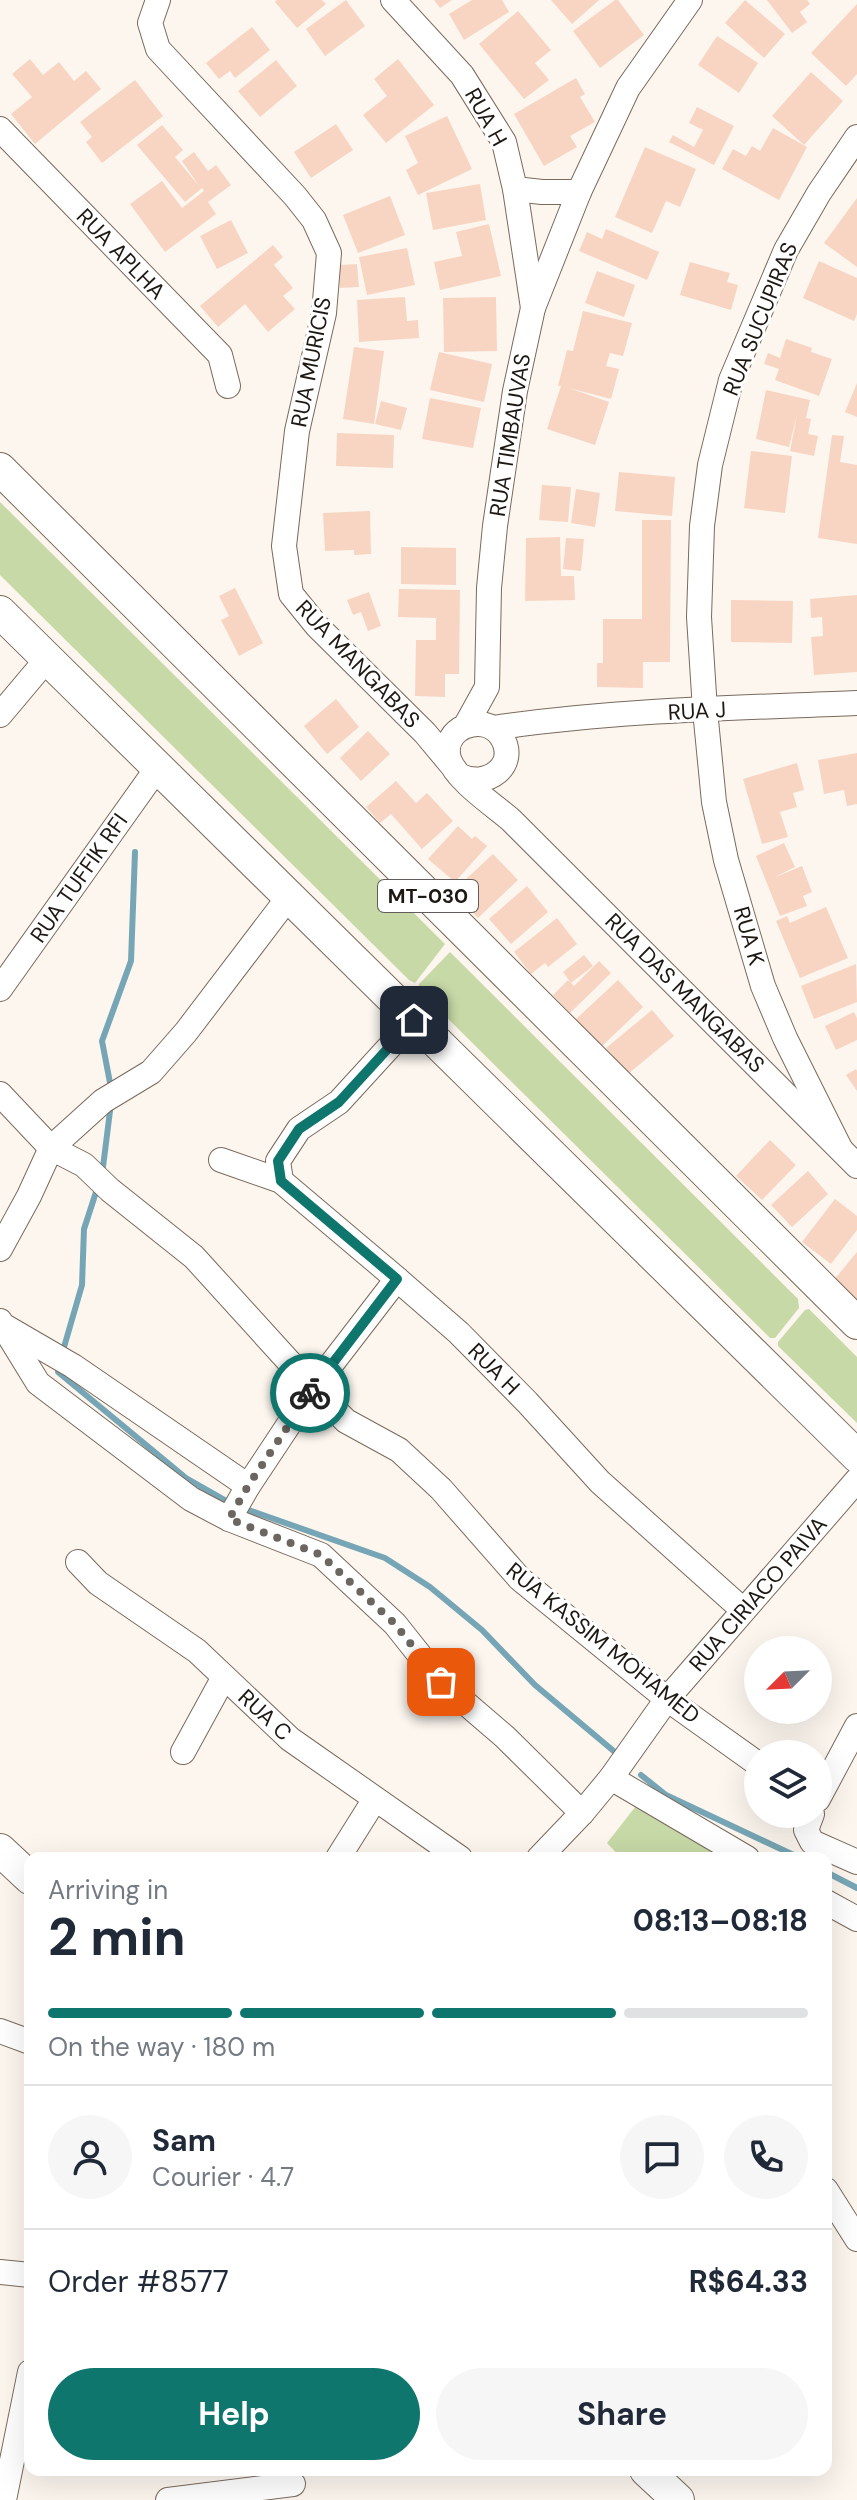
<!DOCTYPE html>
<html lang="en">
<head>
<meta charset="utf-8">
<style>
	body { margin:0; font-family:"DM Sans",sans-serif; background:#f6f6f7; color:#1f2937; height:100vh; display:flex; flex-direction:column; font-size:30px; white-space:nowrap }
	* { box-sizing:border-box; margin:0 }
	p { font-size:26px; color:#747a83 }
	.icon { flex:none; width:44px; height:44px; fill:none; stroke:currentColor; stroke-width:2; stroke-linecap:round; stroke-linejoin:round }
	.map { position:relative; flex:1; overflow:hidden }
	.drawer { position:absolute; left:24px; top:1852px; width:808px; height:624px; display:flex; flex-direction:column; background:#fff; border-radius:16px; box-shadow:0 8px 32px #0002 }
	.drawer>* { flex:none }
	.needle { width:52px; rotate:246deg }
	.fabs { position:absolute; left:744px; top:1636px; display:grid; gap:16px }
	.fabs a { display:grid; place-items:center; width:88px; height:88px; border-radius:50%; background:#fff; box-shadow:0 8px 32px #0002; font-size:40px }
	.pin { position:absolute; display:grid; place-items:center; width:68px; height:68px; color:#fff; margin:-34px; border-radius:16px; box-shadow:0 4px 12px #0006 }
	.courier { position:absolute; display:grid; place-items:center; width:80px; height:80px; margin:-40px; border:6px solid #0f766e; border-radius:50%; background:#fff; color:#222; box-shadow:0 2px 10px #0007 }
	.head em { font-style:normal; font-weight:700 }
	.head div { display:flex; flex-direction:column-reverse }
	.head { display:flex; align-items:center; justify-content:space-between; height:136px; padding:0 24px }
	h1 { font-size:52px; font-weight:700; line-height:60px }
	.bar { display:grid; grid-template-columns:repeat(4,1fr); gap:12px 8px; align-content:center; height:96px; padding:0 24px }
	.bar i { height:10px; border-radius:6px; background:#e0e1e3 }
	.bar .on { background:#0f766e }
	.bar p { grid-column:span 4 }
	.line { display:flex; align-items:center; gap:20px; padding:0 24px; border-top:2px solid #e0e1e3 }
	.line div { flex:1 }
	.round { display:grid; place-items:center; flex:none; width:84px; height:84px; border-radius:42px; background:#f6f6f7 }
	.action { display:flex; gap:16px; margin-top:auto; padding:16px 24px }
	.action a { flex:1; height:92px; border-radius:48px; background:#0f766e; color:#fff; font-size:32px; font-weight:700; line-height:92px; text-align:center }
	.action a+a { background:#f6f6f7; color:#1f2937 }
	.map>svg:first-child { display:block }
</style>
</head>
<body>
<div class="map">
<svg width="857" height="2500" viewBox="0 0 857 2500">
	<rect width="100%" height="100%" fill="#fcf6ef"/>
	<!-- green -->
	<g fill="#c6d9a6">
		<polygon points="0,502 445,944 415,983 409,980 0,575"/>
		<polygon points="450,952 798,1299 799,1308 775,1338 770,1338 418,989 419,984"/>
		<polygon points="809,1309 857,1357 857,1423 778,1346 778,1342 805,1310"/>
		<polygon points="643,1797 723,1858 621,1858 607,1843"/>
	</g>
	<g fill="none" stroke-linecap="round" stroke-linejoin="round">
		<!-- stream -->
		<g stroke="#76a6b5" stroke-width="6">
			<polyline points="111,1088 102,1041 131,961 135,852"/>
			<polyline points="102,1175 111,1103"/>
			<polyline points="62,1354 82,1285 84,1229 98,1186"/>
			<polyline points="59,1365 58,1372 186,1478 230,1503"/>
			<polyline points="240,1507 385,1558 430,1587 482,1630 535,1685 616,1753"/>
			<polyline points="641,1775 666,1795 800,1858"/>
			<polyline points="826,1872 857,1888"/>
		</g>
	</g>
	<!-- building -->
	<g fill="#f8d5c2">
		<polygon points="277,0 322,0 326,4 297,28 275,2"/>
		<polygon points="346,0 365,26 325,56 306,29"/>
		<polygon points="434,0 452,0 440,8"/>
		<polygon points="472,0 502,0 509,12 464,40 449,14"/>
		<polygon points="551,0 599,0 572,24"/>
		<polygon points="615,0 618,0 644,35 600,68 573,31"/>
		<polygon points="745,0 785,34 764,58 725,23"/>
		<polygon points="767,0 807,0 810,4 800,12 807,22 792,33"/>
		<polygon points="857,4 857,74 846,86 811,53"/>
		<polygon points="518,11 551,50 535,63 549,80 524,99 479,44"/>
		<polygon points="252,27 270,50 235,78 230,71 219,79 206,63"/>
		<polygon points="717,36 758,63 739,93 698,65"/>
		<polygon points="30,59 43,75 59,62 74,81 86,71 101,89 35,144 11,114 32,97 12,74"/>
		<polygon points="398,59 434,105 386,143 363,115 387,96 374,79"/>
		<polygon points="276,60 297,86 260,117 238,91"/>
		<polygon points="811,72 843,101 804,145 772,116"/>
		<polygon points="576,78 585,94 580,97 595,122 570,136 577,147 544,166 514,114"/>
		<polygon points="135,80 163,116 102,163 86,142 92,137 80,122"/>
		<polygon points="697,107 734,126 714,165 669,142 673,135 694,147 703,130 689,123"/>
		<polygon points="447,116 472,169 418,195 406,170 418,163 405,136"/>
		<polygon points="336,124 353,150 311,178 294,152"/>
		<polygon points="162,125 183,150 175,157 199,186 182,161 194,152 208,171 216,165 231,185 208,202 216,214 165,252 130,204 162,181 182,208 204,191 202,188 185,202 137,145"/>
		<polygon points="773,128 807,147 779,200 722,169 733,149 746,156 752,146 760,151"/>
		<polygon points="645,147 696,169 680,207 666,201 652,233 615,217"/>
		<polygon points="480,184 486,220 433,230 426,193"/>
		<polygon points="390,196 405,235 358,253 343,215"/>
		<polygon points="857,198 857,267 824,243"/>
		<polygon points="231,220 248,253 217,269 200,236"/>
		<polygon points="489,224 501,276 440,290 434,262 462,256 456,232"/>
		<polygon points="606,229 659,252 647,280 579,251 587,232 602,239"/>
		<polygon points="273,245 283,257 274,265 293,288 283,296 295,309 268,332 245,304 218,327 200,306"/>
		<polygon points="407,248 415,285 367,295 359,257"/>
		<polygon points="819,261 857,278 857,314 854,321 803,298"/>
		<polygon points="690,262 730,273 727,282 738,285 731,310 680,295"/>
		<polygon points="357,264 359,287 340,288 339,265"/>
		<polygon points="597,271 635,285 624,317 585,303"/>
		<polygon points="405,297 407,321 418,320 419,338 359,342 357,300"/>
		<polygon points="496,297 497,351 444,352 443,298"/>
		<polygon points="583,311 632,323 623,356 610,353 606,366 619,369 611,399 569,388 609,402 595,445 547,429 561,386 558,386 567,350 573,351"/>
		<polygon points="786,339 812,348 811,352 832,359 819,396 775,380 779,369 764,364 768,353 780,358"/>
		<polygon points="354,347 384,351 374,424 343,419"/>
		<polygon points="439,352 492,364 484,402 430,390"/>
		<polygon points="857,383 857,417 845,412"/>
		<polygon points="766,390 810,400 806,418 811,419 808,434 818,436 814,456 790,451 797,415 789,447 756,439"/>
		<polygon points="430,398 481,408 473,448 422,439"/>
		<polygon points="381,401 407,408 401,430 375,424"/>
		<polygon points="337,433 394,435 393,468 336,466"/>
		<polygon points="832,435 844,436 840,462 857,465 857,544 818,538"/>
		<polygon points="751,451 792,456 785,513 744,508"/>
		<polygon points="619,472 675,477 672,516 615,511"/>
		<polygon points="542,485 571,487 568,522 539,520"/>
		<polygon points="576,489 600,493 595,527 571,523"/>
		<polygon points="370,511 371,554 354,555 354,550 325,551 323,513"/>
		<polygon points="642,520 671,520 670,662 643,662 643,688 597,687 597,663 603,663 603,619 642,619"/>
		<polygon points="560,537 561,576 574,576 575,600 525,601 526,538"/>
		<polygon points="566,538 584,539 581,571 563,569"/>
		<polygon points="401,547 456,548 456,585 401,584"/>
		<polygon points="235,588 263,643 239,656 221,620 229,616 219,596"/>
		<polygon points="399,589 460,590 459,674 445,674 445,697 415,696 416,640 436,640 436,618 398,617"/>
		<polygon points="369,592 381,626 368,631 361,612 353,615 347,600"/>
		<polygon points="857,595 857,672 814,675 811,637 823,636 822,617 811,618 810,599"/>
		<polygon points="731,600 793,601 792,643 731,642"/>
		<polygon points="336,699 359,727 327,754 304,726"/>
		<polygon points="368,731 390,754 361,781 340,758"/>
		<polygon points="857,753 857,804 847,806 844,790 824,794 818,760"/>
		<polygon points="797,763 804,790 793,793 797,807 780,812 788,837 762,844 743,779"/>
		<polygon points="396,781 416,803 427,793 453,821 422,849 391,814 380,823 366,807"/>
		<polygon points="458,826 472,839 475,836 487,846 455,882 428,859"/>
		<polygon points="784,843 795,867 773,878 802,866 812,892 803,896 807,906 780,916 756,856"/>
		<polygon points="493,854 518,880 478,918 453,891"/>
		<polygon points="527,886 548,912 511,944 489,919"/>
		<polygon points="826,907 848,958 800,978 776,921 787,916 790,923"/>
		<polygon points="557,918 577,944 548,967 545,963 531,974 514,952"/>
		<polygon points="584,955 593,966 571,983 563,972"/>
		<polygon points="599,961 611,973 570,1013 553,995 568,980 574,986"/>
		<polygon points="856,964 857,1002 814,1019 801,986"/>
		<polygon points="618,980 643,1007 600,1048 575,1020"/>
		<polygon points="652,1010 674,1036 628,1074 606,1048"/>
		<polygon points="854,1012 857,1018 857,1040 836,1050 825,1026"/>
		<polygon points="856,1069 857,1071 857,1091 846,1075"/>
		<polygon points="770,1140 796,1165 762,1200 736,1176"/>
		<polygon points="808,1171 828,1194 792,1227 771,1205"/>
		<polygon points="835,1199 857,1216 857,1230 831,1264 802,1242"/>
		<polygon points="857,1252 857,1300 833,1281"/>
	</g>
	<g fill="none" stroke-linecap="round" stroke-linejoin="round">
		<defs>
			<g id="minor">
				<polyline points="158,0 150,23 158,49 295,196 314,220 329,253 324,313 297,431 284,546 291,594 317,626 425,733 450,763"/>
				<polyline points="393,0 462,75 504,142 515,189 533,308"/>
				<polyline points="0,129 220,355 228,386"/>
				<polyline points="515,189 542,192 579,192"/>
				<polyline points="0,715 47,659"/>
				<polyline points="466,725 487,687 489,588 495,526 515,391 533,308 579,192 628,88 690,0"/>
				<path d="M493 728C613 710 736 708 857 703"/>
				<path d="M459 775C486 790 520 765 501 736 484 711 440 728 449 759 456 780 495 806 511 820L857 1166"/>
				<polyline points="0,989 158,767"/>
				<polyline points="0,1094 51,1148 84,1165 110,1190 194,1257 313,1388 346,1421 399,1450 441,1489 520,1579 667,1699 758,1764"/>
				<polyline points="840,1148 785,1038 763,986 726,860 714,802 705,710 699,617 702,526 710,465 731,380 786,250 819,193 857,137"/>
				<polyline points="221,1160 281,1181 397,1279 459,1333 527,1402 600,1482 743,1610"/>
				<polyline points="281,1181 278,1161 299,1129 339,1102 414,1020"/>
				<polyline points="0,1249 29,1196 51,1148 103,1101 151,1072 186,1032 288,898"/>
				<polyline points="0,1321 38,1383 191,1499 229,1519 321,1555 395,1624 441,1682 505,1737 582,1813"/>
				<polyline points="6,1327 73,1366 248,1486"/>
				<polyline points="229,1519 248,1486 313,1388 397,1279"/>
				<polyline points="78,1562 98,1583 197,1651 290,1739 460,1858"/>
				<polyline points="183,1752 224,1677"/>
				<polyline points="611,1778 747,1858"/>
				<polyline points="818,1799 857,1726"/>
				<polyline points="812,1814 806,1830 812,1842 857,1862"/>
				<polyline points="338,1858 375,1799"/>
				<polyline points="539,1858 582,1813 611,1778 667,1699 857,1480"/>
				<polyline points="826,1902 857,1919"/>
				<polyline points="0,2031 30,2042"/>
				<polyline points="826,2190 857,2239"/>
				<polyline points="0,2272 30,2275"/>
				<polyline points="4,2500 30,2372"/>
				<polyline points="168,2500 293,2484"/>
			</g>
			<g id="major">
				<polyline points="0,469 857,1323"/>
				<polyline points="0,612 857,1456"/>
				<polyline points="0,1850 30,1878"/>
				<polyline points="646,2470 678,2500"/>
			</g>
		</defs>
		<!-- minor casing -->
		<use href="#minor" stroke="#796a5c" stroke-width="26"/>
		<!-- major casing -->
		<use href="#major" stroke="#796a5c" stroke-width="34"/>
		<!-- minor -->
		<use href="#minor" stroke="#fff" stroke-width="24"/>
		<!-- major -->
		<use href="#major" stroke="#fff" stroke-width="32"/>
	</g>
	<g fill="none" stroke-linecap="round" stroke-linejoin="round">
		<!-- done -->
		<polyline stroke="#6c6660" stroke-width="8" stroke-dasharray="0 14.4" points="310,1393 248,1486 229,1519 321,1555 395,1624 441,1682"/>
		<!-- route -->
		<polyline stroke="#0f766e" stroke-width="10" points="310,1393 397,1279 281,1181 278,1161 299,1129 339,1102 414,1020"/>
	</g>
	<g text-anchor="middle" dominant-baseline="central" stroke-width="6" stroke-linejoin="round" paint-order="stroke">
		<!-- shield labels -->
		<rect fill="#fff" stroke="#625d5a" stroke-width="2" x="378" y="880" width="100" height="32" rx="6"/>
		<g font-size="20" font-weight="bold" fill="#1e1813">
			<text x="428" y="896">MT-030</text>
		</g>
		<!-- street labels -->
		<g font-size="22" fill="#1e1813" stroke="#fff">
			<text transform="translate(486 117) rotate(61)">RUA H</text>
			<text transform="translate(121 254) rotate(46)">RUA APLHA</text>
			<text transform="translate(760 319) rotate(-68)">RUA SUCUPIRAS</text>
			<text transform="translate(311 362) rotate(-79)">RUA MURICIS</text>
			<text transform="translate(510 435) rotate(-81)">RUA TIMBAUVAS</text>
			<text transform="translate(358 664) rotate(46)">RUA MANGABAS</text>
			<text transform="translate(697 711) rotate(-3)">RUA J</text>
			<text transform="translate(79 878) rotate(-55)">RUA TUFFIK RFI</text>
			<text transform="translate(749 936) rotate(74)">RUA K</text>
			<text transform="translate(685 993) rotate(45)">RUA DAS MANGABAS</text>
			<text transform="translate(494 1369) rotate(45)">RUA H</text>
			<text transform="translate(758 1594) rotate(-49)">RUA CIRIACO PAIVA</text>
			<text transform="translate(603 1643) rotate(39)">RUA KASSIM MOHAMED</text>
			<text transform="translate(265 1715) rotate(43)">RUA C</text>
		</g>
	</g>
</svg>
<div class="fabs">
<a><svg class="needle" viewBox="-14 -14 28 28"><path d="M0-13l5 13h-10z" fill="#e53935"/><path d="M0 13l5-13h-10z" fill="#747a83"/></svg></a>
<a><svg class="icon" aria-label="layers" viewBox="0 0 24 24"><path d="M12 4l9 5-9 5-9-5zM3 14l9 5 9-5"/></svg></a>
</div>
<div class="pin" style="left:441px;top:1682px;background:#ea580c"><svg class="icon" aria-label="bag" viewBox="0 0 24 24"><path d="M5 8h14l-1 12H6zM9 8a3 3 0 0 1 6 0"/></svg></div>
<div class="pin" style="left:414px;top:1020px;background:#1f2937"><svg class="icon" aria-label="home" viewBox="0 0 24 24"><path d="M3 11l9-7 9 7M6 9v11h12V9"/></svg></div>
<div class="courier" style="left:310px;top:1393px"><svg class="icon" aria-label="bike" viewBox="0 0 24 24"><circle cx="6" cy="16" r="4"/><circle cx="18" cy="16" r="4"/><path d="M6 16l4-8h5l3 8M10 8l3 8H6M13 5h3"/></svg></div>
<section class="drawer">
<div class="head"><div><h1>2 min</h1><p>Arriving in</p></div><em>08:13–08:18</em></div>
<div class="bar"><i class="on"></i><i class="on"></i><i class="on"></i><i></i><p>On the way · 180 m</p></div>
<div class="line" style="height:144px"><a class="round"><svg class="icon" aria-label="person" viewBox="0 0 24 24"><circle cx="12" cy="8" r="4"/><path d="M4 21q1-7 8-7t8 7"/></svg></a><div><b>Sam</b><p>Courier · 4.7</p></div><a class="round"><svg class="icon" aria-label="chat" viewBox="0 0 24 24"><path d="M4 5h16v11H9l-5 4z"/></svg></a><a class="round"><svg class="icon" aria-label="phone" viewBox="0 0 24 24"><path d="M5 4h4l2 5-3 2q2 4 5 5l2-3 5 2v4C11 20 4 13 5 4z"/></svg></a></div>
<div class="line" style="height:104px"><div>Order #8577</div><b>R$64.33</b></div>
<div class="action"><a>Help</a><a>Share</a></div>
</section>
</div>
</body>
</html>
